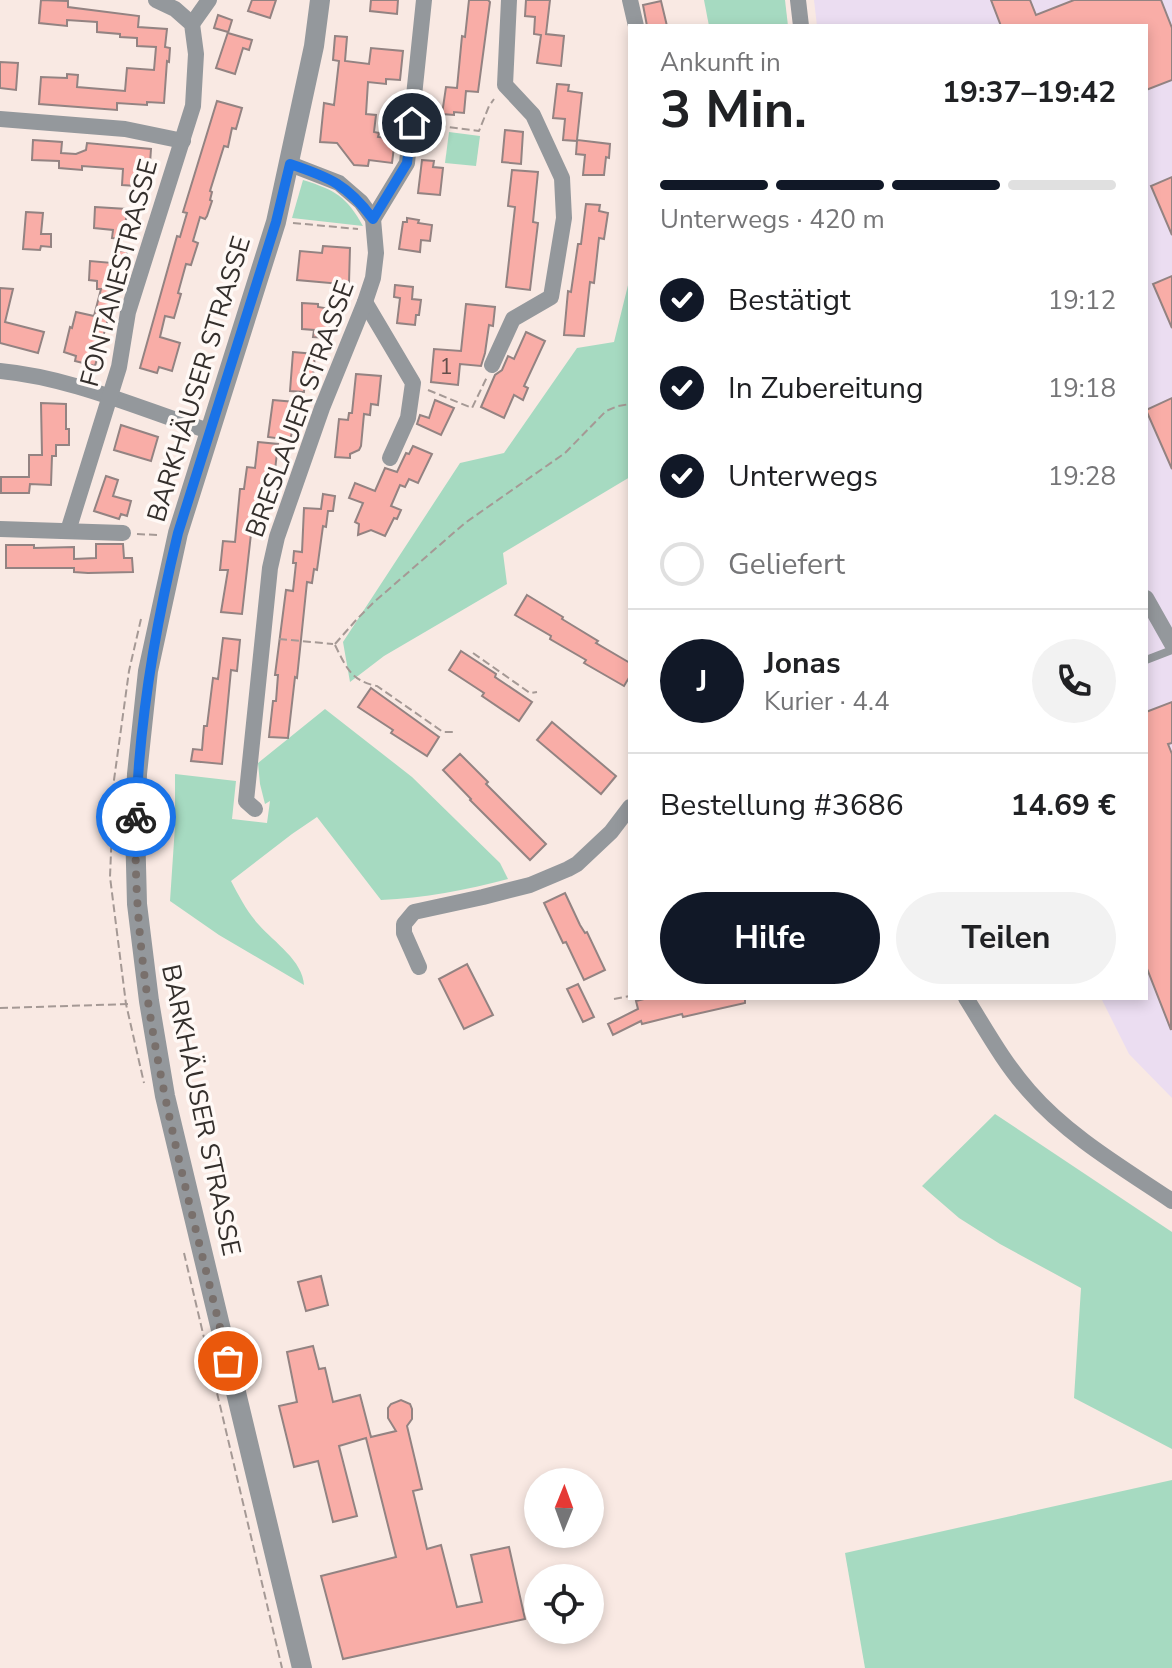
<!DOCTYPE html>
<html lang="de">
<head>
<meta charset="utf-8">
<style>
	body { margin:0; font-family:"Nunito Sans",sans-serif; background:#f2f2f2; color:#202124; height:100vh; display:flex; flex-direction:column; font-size:30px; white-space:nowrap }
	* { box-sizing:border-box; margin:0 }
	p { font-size:26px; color:#757577 }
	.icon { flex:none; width:44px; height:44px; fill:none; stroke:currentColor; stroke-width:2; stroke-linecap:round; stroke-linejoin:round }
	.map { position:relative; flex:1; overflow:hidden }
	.side { position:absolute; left:628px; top:24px; width:520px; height:976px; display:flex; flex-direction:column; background:#fff; border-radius:0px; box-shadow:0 4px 12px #0003 }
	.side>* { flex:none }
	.needle { width:52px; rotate:1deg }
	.controls { position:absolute; left:524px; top:1468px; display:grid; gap:16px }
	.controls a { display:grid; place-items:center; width:80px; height:80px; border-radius:50%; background:#fff; box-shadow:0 4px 12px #0003; font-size:40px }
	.pin { position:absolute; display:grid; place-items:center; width:68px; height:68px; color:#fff; margin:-34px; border:4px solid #fff; border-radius:50%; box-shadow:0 2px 8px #0007 }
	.courier { position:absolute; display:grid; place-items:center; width:80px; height:80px; margin:-40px; border:6px solid #1a73e8; border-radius:50%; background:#fff; color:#222; box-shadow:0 2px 10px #0007 }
	.summary em { font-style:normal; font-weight:700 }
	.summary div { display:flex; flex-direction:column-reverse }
	.summary { display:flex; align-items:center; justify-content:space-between; height:136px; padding:0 32px }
	h1 { font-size:52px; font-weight:700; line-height:60px }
	.bar { display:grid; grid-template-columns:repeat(4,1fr); gap:12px 8px; align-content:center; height:96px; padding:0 32px }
	.bar i { height:10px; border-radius:6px; background:#e0e0e0 }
	.bar .active { background:#111827 }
	.bar p { grid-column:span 4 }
	.line { display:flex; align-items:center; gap:20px; padding:0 32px; border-top:2px solid #e0e0e0 }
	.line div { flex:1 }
	.round { display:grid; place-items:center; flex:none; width:84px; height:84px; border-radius:42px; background:#f2f2f2 }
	ol { padding:0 32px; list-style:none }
	li { display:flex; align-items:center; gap:24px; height:88px }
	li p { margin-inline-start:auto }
	li .icon { padding:8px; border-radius:50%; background:#111827; color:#fff; stroke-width:4 }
	li:last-child { color:#757577 }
	li i { width:44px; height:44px; border:4px solid #e0e0e0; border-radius:50% }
	.cta { display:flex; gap:16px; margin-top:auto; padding:16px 32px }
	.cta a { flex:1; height:92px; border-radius:48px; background:#111827; color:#fff; font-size:32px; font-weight:700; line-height:92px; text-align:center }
	.cta a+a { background:#f2f2f2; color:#202124 }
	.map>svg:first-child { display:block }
</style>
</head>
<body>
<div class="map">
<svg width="1172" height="1668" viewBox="0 0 1172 1668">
	<rect width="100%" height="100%" fill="#f9e9e3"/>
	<!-- commercial -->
	<polygon fill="#ebddf1" points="814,0 1172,0 1172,1098 1129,1054 1101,998 1146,998 1146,26 817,26"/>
	<!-- green -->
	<g fill="#a6dac1">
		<polygon points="704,0 785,0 788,26 709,26"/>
		<polygon points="449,132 480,136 476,166 445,163"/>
		<path d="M303 180C335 190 346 196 363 226L292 218Z"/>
		<polygon points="630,277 630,477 503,553 507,584 384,656 350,682 343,642 460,463 504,453 577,348 614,342"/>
		<path d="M325 709 412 777 500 863 508 879C466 890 424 898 381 900L317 817 292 834 231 881C239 896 247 912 259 925 274 942 303 961 304 985L219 935 170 901 175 826V774L236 781 232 819 267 823 270 801 265 804 260 784 258 763Z"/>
		<polygon points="995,1114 1172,1232 1172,1449 1074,1398 1081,1288 1000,1244 959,1218 922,1186"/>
		<polygon points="1172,1480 1172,1668 865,1668 845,1553"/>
	</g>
	<!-- building -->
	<g fill="#f9ada7" stroke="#938382" stroke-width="2">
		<polygon points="41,0 68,1 68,7 139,16 138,27 167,29 165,47 170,48 169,62 167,61 164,103 147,102 147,105 117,103 117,110 39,104 41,77 67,78 67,74 78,75 77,87 125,91 127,68 154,70 156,47 137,46 137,38 120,37 120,34 97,32 97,22 67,20 67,26 39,23"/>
		<polygon points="252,0 276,0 270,18 248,11"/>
		<polygon points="371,0 398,0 397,14 370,11"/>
		<polygon points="469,0 488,0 490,2 478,92 466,91 464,113 454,112 454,115 442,114 446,87 457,88 462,36 465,37"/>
		<polygon points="526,0 550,0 546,34 564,36 561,66 537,63 541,35 534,34 535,17 525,16"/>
		<polygon points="991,0 1030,0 1036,15 1074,0 1161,0 1172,28 1172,80 1146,90 1146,26 1001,26"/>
		<polygon points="661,1 667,26 647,26 643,5"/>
		<polygon points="218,15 232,20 228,33 252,40 249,50 243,48 235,74 216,68 228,32 214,28"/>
		<polygon points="335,36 347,37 345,61 369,64 371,48 403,51 400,80 386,79 386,84 368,82 366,114 376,115 374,132 379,133 378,137 395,139 392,163 369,160 368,166 354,165 337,143 320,142 324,103 334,105 339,61 333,60"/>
		<polygon points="0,62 18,63 16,90 0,88"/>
		<polygon points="557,84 569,85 568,91 582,93 577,140 610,144 609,158 606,157 604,175 583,175 585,155 576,154 577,141 563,140 565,119 553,118"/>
		<polygon points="217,101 242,108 236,129 232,128 228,147 224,146 210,191 212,192 210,200 212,201 207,216 205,219 200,217 193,241 198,243 191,265 186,264 178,293 181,294 174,318 165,316 160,337 180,343 172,371 159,367 157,373 140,368 177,236 180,237 187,213 183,212"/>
		<polygon points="505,130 523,132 521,164 502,162"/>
		<polygon points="33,140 62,142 61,153 76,154 86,150 87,143 151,149 149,178 136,177 136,186 122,185 123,169 82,166 82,170 59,168 59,161 32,160"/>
		<polygon points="422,160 434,161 433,167 443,168 440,195 418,193"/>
		<polygon points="512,170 538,172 533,222 538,223 530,290 506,287 515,207 508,206"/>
		<polygon points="1172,177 1172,235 1151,186"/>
		<polygon points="586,204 600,205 599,211 608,213 604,239 599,238 594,283 590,282 584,336 564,335 568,291 571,292 578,244 581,244"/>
		<polygon points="95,207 127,209 124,239 112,238 113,230 94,228"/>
		<polygon points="26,212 43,213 41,234 51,234 51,247 41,246 40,250 23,249"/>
		<polygon points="407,218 419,220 418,223 432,225 430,241 421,240 420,252 399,249 403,222 407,222"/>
		<polygon points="323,246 350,248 349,283 341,282 341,284 297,280 300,251 322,253"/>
		<polygon points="113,250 127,251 126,265 120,264 118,290 116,290 95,366 75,361 76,356 64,352 70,327 72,328 76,312 94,316 101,289 97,289 97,281 89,280 90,261 112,263"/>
		<polygon points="1172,276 1172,328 1153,284"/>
		<polygon points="395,285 413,287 412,299 421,300 419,315 416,315 415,325 397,323 400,298 394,297"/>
		<polygon points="0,288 13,289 5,322 44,332 38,353 0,343"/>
		<polygon points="302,303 318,304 318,307 331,309 328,338 313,337 314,330 302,329"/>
		<polygon points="466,304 495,307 493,326 489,325 485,353 481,366 460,364 458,385 431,382 434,349 461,351"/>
		<polygon points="526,332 545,341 524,386 528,388 523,400 514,395 504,418 481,407 495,375 502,370 508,356 514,359"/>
		<polygon points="293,352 315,354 313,379 305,378 304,392 290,391"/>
		<polygon points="356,374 381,376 378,405 371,404 370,415 364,414 361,446 359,450 350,454 350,458 335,457 339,419 348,420 349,413 352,413"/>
		<polygon points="1172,398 1172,469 1146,410"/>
		<polygon points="273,400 295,402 294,424 290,440 268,437"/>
		<polygon points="435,400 454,408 441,435 417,424 420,415 429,418"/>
		<polygon points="41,403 66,404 66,429 69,429 69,445 56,445 56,456 52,456 51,485 30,484 29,493 1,493 1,477 29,477 29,455 42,455"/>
		<polygon points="121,425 158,437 151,461 114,450"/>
		<polygon points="258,442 278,444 274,479 264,478 259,526 252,525 242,614 221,612 228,570 220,570 223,541 235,542 240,489 244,489 247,467 255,468"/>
		<polygon points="413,446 432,454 418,483 409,479 405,487 400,485 391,506 401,510 397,519 394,518 385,536 371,530 358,535 359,524 355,522 363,503 349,498 355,483 375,491 385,468 397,472 406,453 409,454"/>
		<polygon points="106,476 118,480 113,496 131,501 127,516 121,514 119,519 94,511"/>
		<polygon points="323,494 335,496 333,511 328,511 326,527 323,526 317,570 314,569 312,583 307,582 297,678 295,677 288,738 269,737 273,701 276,701 278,675 275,675 286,590 293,591 296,563 293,563 294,551 302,552 304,508 321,509"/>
		<polygon points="96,544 123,544 124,558 132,558 133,572 88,573 74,572 74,568 6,568 6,545 34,545 34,548 74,547 74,559 96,558"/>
		<polygon points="527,595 563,617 562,619 598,641 596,643 630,663 630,676 624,686 584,663 586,660 550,639 551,636 515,615"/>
		<polygon points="223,638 240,640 237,671 231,670 222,764 191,761 193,749 202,750 204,726 207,726 213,678 218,679"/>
		<polygon points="461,651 496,674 495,677 532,702 519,721 482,696 484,693 449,670"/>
		<polygon points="371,688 439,737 427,756 391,733 393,730 358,707"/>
		<polygon points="1172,702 1172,743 1168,744 1172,754 1171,1030 1146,966 1146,712"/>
		<polygon points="552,722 616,776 601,794 537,740"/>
		<polygon points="460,754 488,782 486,784 546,844 530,860 470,800 471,799 443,770"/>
		<polygon points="565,893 580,925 585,933 587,932 605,970 584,980 566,942 563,943 544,903"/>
		<polygon points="467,964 493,1015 464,1029 439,979"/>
		<polygon points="578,984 594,1017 583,1022 567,989"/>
		<polygon points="648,998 745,998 745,1003 683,1017 682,1014 642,1024 641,1021 613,1035 608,1024 638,1009 636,1001"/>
		<polygon points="321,1276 328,1305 306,1311 298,1282"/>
		<polygon points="313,1346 319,1369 325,1368 333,1402 360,1395 371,1437 396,1431 388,1418 388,1408 391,1404 401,1400 410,1404 412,1409 412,1419 407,1426 422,1489 413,1491 427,1549 441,1545 457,1607 482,1602 471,1555 509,1547 525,1619 343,1659 321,1576 396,1557 366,1438 339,1446 357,1516 333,1522 318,1461 294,1467 279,1406 297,1402 287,1352"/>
	</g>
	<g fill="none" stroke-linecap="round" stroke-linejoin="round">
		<!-- path -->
		<g stroke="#a59995" stroke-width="2" stroke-dasharray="8 4" stroke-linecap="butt">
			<polyline points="426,124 479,131 489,106 494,99"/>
			<polyline points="293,223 358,229"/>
			<polyline points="428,390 472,408 487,377"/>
			<polyline points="137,534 158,535"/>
			<polyline points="141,619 129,671 114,780 110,877 126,1004 144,1083"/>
			<polyline points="279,639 333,644"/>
			<polyline points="335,644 357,619 374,602 465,523 565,453 606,411 618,406 630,404"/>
			<path d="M335 645C346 667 351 681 377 686L443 732H453"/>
			<polyline points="473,653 530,693 537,692"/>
			<polyline points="614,999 630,996"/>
			<polyline points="0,1008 131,1004"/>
			<polyline points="184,1253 282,1668"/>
		</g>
		<!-- service -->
		<polyline stroke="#94989c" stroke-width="8" points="1146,660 1172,650"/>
		<!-- minor -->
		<g stroke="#94989c" stroke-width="16">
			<polyline points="630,0 636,26"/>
			<polyline points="798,0 801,26"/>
			<polyline points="192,24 209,0"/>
			<polyline points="0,119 125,129 183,141"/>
			<polyline points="373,219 407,163 424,0"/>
			<polyline points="365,302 413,383 408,418 390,458"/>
			<polyline points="492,365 513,319 551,297 564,218 562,178 533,115 505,85 509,0"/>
			<path d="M0 371C73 378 140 409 209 431"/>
			<polyline points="0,529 123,533"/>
			<polyline points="68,531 119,367 128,312 193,106 196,54 192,24 175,9 156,0"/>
			<polyline points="1146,598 1172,644"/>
			<polyline points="255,809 246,801 270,568 277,537 322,408 365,302 373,278 376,253 373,219 361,202 339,183 290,164"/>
			<polyline points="419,967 404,933 404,924 414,912 483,897 530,885 568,869 577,864 611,832 630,807"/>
			<path d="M966 998C986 1030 1004 1063 1029 1091 1068 1136 1123 1168 1172 1201"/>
		</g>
		<!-- tertiary -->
		<polyline stroke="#94989c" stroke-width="20" points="302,1668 165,1096 149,1001 137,904 135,826 137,774 148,671 178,533 276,222 314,46 320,0"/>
	</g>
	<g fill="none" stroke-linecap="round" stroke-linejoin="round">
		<!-- done -->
		<path stroke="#79706c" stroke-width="8" stroke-dasharray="0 14.4" d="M136 817C130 1001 186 1183 228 1361"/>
		<!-- route -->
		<path stroke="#1a73e8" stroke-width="10" d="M136 817C139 720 155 627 178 533L276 222 290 164C329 177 348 185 373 219L407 163 412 123"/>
	</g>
	<g text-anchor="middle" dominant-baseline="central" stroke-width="7" stroke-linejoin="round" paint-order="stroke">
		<!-- number labels -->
		<g font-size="22" fill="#654e4b">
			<text x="446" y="367">1</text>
		</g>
		<!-- street labels -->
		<g font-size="26" fill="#342f2c" stroke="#fff9f6">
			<text transform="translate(119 273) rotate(-75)">FONTANESTRASSE</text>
			<text transform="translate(199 379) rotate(-73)">BARKHÄUSER STRASSE</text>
			<text transform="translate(300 409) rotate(-70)">BRESLAUER STRASSE</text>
			<text transform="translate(201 1110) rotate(78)">BARKHÄUSER STRASSE</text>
		</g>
	</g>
</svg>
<div class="controls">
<a><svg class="needle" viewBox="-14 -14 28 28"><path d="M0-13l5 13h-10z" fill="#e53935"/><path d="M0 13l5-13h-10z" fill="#757577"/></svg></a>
<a><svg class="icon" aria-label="locate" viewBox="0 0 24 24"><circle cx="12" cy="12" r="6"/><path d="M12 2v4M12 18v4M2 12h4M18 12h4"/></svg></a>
</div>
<div class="pin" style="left:228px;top:1361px;background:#ea580c"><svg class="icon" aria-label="bag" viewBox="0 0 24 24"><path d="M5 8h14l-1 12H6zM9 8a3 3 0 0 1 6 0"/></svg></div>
<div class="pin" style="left:412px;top:123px;background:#1f2937"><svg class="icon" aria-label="home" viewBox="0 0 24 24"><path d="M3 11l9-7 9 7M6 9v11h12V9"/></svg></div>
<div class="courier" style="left:136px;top:817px"><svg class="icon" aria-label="bike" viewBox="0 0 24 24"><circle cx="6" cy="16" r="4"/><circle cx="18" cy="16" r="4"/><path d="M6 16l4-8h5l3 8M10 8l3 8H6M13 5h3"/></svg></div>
<section class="side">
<div class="summary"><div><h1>3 Min.</h1><p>Ankunft in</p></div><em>19:37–19:42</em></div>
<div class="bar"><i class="active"></i><i class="active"></i><i class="active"></i><i></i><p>Unterwegs · 420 m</p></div>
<ol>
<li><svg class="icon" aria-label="check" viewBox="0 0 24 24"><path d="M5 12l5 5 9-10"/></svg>Bestätigt<p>19:12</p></li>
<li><svg class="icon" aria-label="check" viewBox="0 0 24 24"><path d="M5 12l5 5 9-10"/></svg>In Zubereitung<p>19:18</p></li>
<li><svg class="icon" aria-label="check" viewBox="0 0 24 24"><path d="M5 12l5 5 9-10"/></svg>Unterwegs<p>19:28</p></li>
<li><i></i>Geliefert</li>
</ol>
<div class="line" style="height:144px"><b class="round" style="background:#111827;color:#fff">J</b><div><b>Jonas</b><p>Kurier · 4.4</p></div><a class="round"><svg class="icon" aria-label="phone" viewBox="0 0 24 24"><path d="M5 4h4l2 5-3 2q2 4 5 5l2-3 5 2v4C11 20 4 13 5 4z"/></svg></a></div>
<div class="line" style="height:104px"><div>Bestellung #3686</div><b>14.69 €</b></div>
<div class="cta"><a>Hilfe</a><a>Teilen</a></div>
</section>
</div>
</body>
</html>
